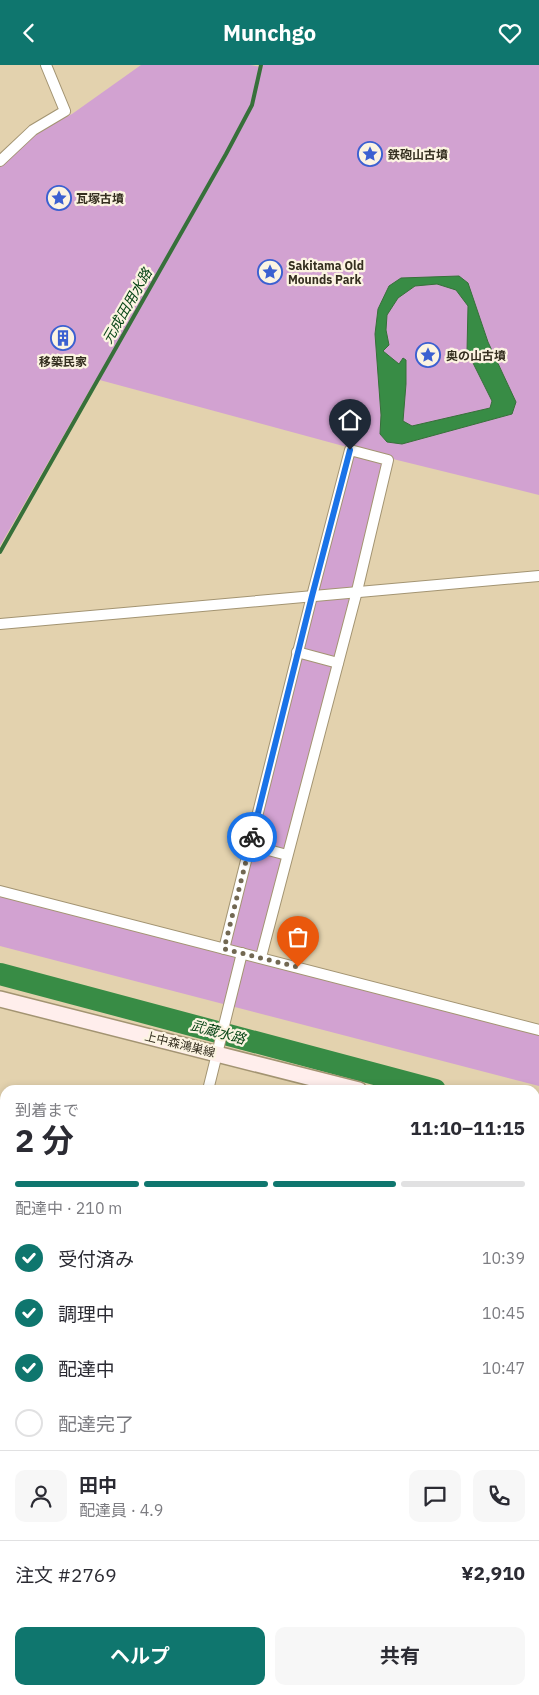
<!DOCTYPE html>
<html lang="ja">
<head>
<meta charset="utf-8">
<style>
	body { margin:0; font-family:"IBM Plex Sans","Noto Sans JP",sans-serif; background:#f7f7f7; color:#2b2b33; height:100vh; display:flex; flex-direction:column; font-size:19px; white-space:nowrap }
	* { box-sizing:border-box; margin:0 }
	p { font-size:16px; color:#7c7c81 }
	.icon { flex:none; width:28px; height:28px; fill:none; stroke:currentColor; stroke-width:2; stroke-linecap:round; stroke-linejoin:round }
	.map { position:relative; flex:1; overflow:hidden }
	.panel { position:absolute; left:0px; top:1020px; width:540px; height:610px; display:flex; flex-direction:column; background:#fff; border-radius:15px 15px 0 0; box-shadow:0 2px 8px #0003 }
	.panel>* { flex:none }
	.pin { position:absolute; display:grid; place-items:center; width:42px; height:42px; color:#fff; margin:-51px -21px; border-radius:50% 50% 50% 0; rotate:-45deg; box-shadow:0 0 5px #0007 }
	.pin .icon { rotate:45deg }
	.courier { position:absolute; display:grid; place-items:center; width:50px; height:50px; margin:-25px; border:4px solid #1a73e8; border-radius:50%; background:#fff; color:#222; box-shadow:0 1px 6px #0007 }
	.summary em { font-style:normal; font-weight:700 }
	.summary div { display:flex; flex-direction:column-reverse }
	.summary { display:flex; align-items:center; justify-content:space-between; height:85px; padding:0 15px }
	h1 { font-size:32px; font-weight:700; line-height:38px }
	.bar { display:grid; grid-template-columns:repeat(4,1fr); gap:8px 5px; align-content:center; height:60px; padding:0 15px }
	.bar i { height:6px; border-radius:4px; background:#e1e1e2 }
	.bar .active { background:#0f766e }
	.bar p { grid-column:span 4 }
	.line { display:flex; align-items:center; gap:12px; padding:0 15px; border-top:1px solid #e1e1e2 }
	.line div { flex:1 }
	.round { display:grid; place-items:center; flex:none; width:52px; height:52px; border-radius:10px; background:#f7f7f7 }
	ol { padding:0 15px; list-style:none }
	li { display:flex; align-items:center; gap:15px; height:55px }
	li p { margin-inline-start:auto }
	li .icon { padding:5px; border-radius:50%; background:#0f766e; color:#fff; stroke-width:4 }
	li:last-child { color:#7c7c81 }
	li i { width:28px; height:28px; border:2px solid #e1e1e2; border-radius:50% }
	.cta { display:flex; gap:10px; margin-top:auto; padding:10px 15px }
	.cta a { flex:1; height:58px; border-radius:10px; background:#0f766e; color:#fff; font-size:20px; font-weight:700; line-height:58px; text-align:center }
	.cta a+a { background:#f7f7f7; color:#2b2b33 }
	header { display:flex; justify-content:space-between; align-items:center; height:65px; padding:0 15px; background:#0f766e; color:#fff; font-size:22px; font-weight:700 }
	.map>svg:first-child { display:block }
</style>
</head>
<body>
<header><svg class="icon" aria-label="back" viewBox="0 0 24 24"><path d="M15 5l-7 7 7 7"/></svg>Munchgo<svg class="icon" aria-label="heart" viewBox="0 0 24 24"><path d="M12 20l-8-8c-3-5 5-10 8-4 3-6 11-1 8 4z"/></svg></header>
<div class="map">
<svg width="539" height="1630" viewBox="0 0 539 1630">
	<rect width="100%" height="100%" fill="#e3d2ae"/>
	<!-- green -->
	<polygon fill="#d2a2d1" points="141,0 250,0 262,2 263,0 539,0 539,430 393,394 264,897 539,969 539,1021 0,881 0,830 218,886 223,868 347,382 96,314 0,481 0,101 37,66 72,49"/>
	<!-- water -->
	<path fill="#388c45" stroke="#37703a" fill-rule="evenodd" d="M459 211 468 218 488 277 516 337 512 349 402 379 387 377 380 369 381 350 375 269 378 244 389 221 401 213ZM437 219 456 225 468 241 467 286 492 336 490 343 412 361 403 356 406 319V295L403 293 399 299 383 286 389 280 386 265 387 250 398 233 415 221Z"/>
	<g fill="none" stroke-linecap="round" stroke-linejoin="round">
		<!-- stream -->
		<g stroke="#37703a" stroke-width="4">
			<polyline points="0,487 226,89 252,40 261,0"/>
			<polyline points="0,1262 5,1268"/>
			<polyline points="0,1413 5,1413"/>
			<polyline points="535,1427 539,1428"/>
			<polyline points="346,1625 350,1630"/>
		</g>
		<!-- river -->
		<g stroke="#388c45" stroke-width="22">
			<polyline points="0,909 435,1025"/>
			<polyline points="535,1052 539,1053"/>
			<polyline points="0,1310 5,1315"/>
			<polyline points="316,1625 321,1630"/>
		</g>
		<defs>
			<g id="street">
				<polyline points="0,96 33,65 65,46 46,0"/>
				<polyline points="0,559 539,511"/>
				<polyline points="297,587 338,598"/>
				<polyline points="250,780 287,790"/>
				<polyline points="0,826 539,965"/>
				<polyline points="224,884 312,531 350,385 388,395 357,526 261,892"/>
				<polyline points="208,1025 242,888"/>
				<polyline points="535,1342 539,1327"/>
				<polyline points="0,1396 5,1398"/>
				<polyline points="535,1420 539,1421"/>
				<polyline points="0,1423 5,1423"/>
				<polyline points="263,1630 264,1625"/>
				<polyline points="450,1630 451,1625"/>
			</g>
			<g id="secondary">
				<polyline points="0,934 359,1025"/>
				<polyline points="535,1071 539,1072"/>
				<polyline points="370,1625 379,1630"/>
			</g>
		</defs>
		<!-- street casing -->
		<use href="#street" stroke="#a39472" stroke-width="12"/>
		<!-- secondary casing -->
		<use href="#secondary" stroke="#a39472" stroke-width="18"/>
		<!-- street -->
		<use href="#street" stroke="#fff" stroke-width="10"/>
		<!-- secondary -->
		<use href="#secondary" stroke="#ffeeec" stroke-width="15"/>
	</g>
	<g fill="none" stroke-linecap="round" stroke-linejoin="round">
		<!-- done -->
		<polyline stroke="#726852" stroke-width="5" stroke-dasharray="0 9" points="252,772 224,884 298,902"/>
		<!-- route -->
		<polyline stroke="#1a73e8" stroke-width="6" points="252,772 312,531 350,385"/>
	</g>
	<!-- icons -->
	<defs>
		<symbol id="sight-ring" viewBox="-11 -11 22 22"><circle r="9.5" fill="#fcf4e2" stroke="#3b60d1" stroke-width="1.5"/><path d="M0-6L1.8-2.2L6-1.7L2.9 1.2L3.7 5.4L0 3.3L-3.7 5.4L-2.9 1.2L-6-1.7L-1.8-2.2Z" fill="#3b60d1"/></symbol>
		<symbol id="building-ring" viewBox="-11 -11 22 22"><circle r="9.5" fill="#fcf4e2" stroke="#3b60d1" stroke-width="1.5"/><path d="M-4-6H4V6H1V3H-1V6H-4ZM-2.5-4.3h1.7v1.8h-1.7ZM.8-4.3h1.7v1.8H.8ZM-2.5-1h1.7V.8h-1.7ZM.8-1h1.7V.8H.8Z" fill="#3b60d1"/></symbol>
	</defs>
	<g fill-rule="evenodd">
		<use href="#sight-ring" x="356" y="75" width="28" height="28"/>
		<use href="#sight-ring" x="45" y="119" width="28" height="28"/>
		<use href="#sight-ring" x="256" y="193" width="28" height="28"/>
		<use href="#building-ring" x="49" y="259" width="28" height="28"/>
		<use href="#sight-ring" x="414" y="276" width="28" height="28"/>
	</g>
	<g text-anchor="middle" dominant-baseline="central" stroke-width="4.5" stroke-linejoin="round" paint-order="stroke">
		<!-- poi labels -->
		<g font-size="12" font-weight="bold" fill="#352f20" stroke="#fcf4e2" text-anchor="start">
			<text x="388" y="89">鉄砲山古墳</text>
			<text x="76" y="133">瓦塚古墳</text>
			<text x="288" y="200">Sakitama Old<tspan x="288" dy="14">Mounds Park</tspan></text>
			<text x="446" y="290">奥の山古墳</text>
			<text x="63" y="296" text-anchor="middle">移築民家</text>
		</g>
		<!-- street labels -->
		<g font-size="12" fill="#352f20" stroke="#fcf4e2">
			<text transform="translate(180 979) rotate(14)">上中森鴻巣線</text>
		</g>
		<!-- water labels -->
		<g font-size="14" font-style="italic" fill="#0a4718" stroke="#fcf4e2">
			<text transform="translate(127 241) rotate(-60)">元成田用水路</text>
			<text transform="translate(218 967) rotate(15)">武蔵水路</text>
		</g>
	</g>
</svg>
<div class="pin" style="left:298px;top:902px;background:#ea580c"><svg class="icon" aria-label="bag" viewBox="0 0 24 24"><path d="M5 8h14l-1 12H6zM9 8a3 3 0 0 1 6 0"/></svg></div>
<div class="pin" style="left:350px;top:385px;background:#1f2937"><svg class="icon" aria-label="home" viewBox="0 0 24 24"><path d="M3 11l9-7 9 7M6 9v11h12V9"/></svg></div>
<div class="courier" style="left:252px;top:772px"><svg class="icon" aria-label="bike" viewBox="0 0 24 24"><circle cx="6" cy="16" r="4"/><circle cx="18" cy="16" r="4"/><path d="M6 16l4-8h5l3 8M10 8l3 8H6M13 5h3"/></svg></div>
<section class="panel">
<div class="summary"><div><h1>2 分</h1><p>到着まで</p></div><em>11:10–11:15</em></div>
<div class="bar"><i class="active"></i><i class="active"></i><i class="active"></i><i></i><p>配達中 · 210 m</p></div>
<ol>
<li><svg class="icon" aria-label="check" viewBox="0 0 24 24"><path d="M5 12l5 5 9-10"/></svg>受付済み<p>10:39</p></li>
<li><svg class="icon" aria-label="check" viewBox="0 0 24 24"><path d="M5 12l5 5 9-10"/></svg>調理中<p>10:45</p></li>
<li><svg class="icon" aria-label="check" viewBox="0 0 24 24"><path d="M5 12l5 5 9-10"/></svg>配達中<p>10:47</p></li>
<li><i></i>配達完了</li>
</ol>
<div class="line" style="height:90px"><a class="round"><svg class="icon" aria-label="person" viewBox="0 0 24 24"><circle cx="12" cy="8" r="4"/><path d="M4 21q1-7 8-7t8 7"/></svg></a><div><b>田中</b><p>配達員 · 4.9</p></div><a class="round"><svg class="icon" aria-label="chat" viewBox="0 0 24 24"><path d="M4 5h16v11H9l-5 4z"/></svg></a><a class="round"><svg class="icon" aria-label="phone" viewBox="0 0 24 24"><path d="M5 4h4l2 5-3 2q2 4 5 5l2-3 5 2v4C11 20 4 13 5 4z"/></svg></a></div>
<div class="line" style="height:65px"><div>注文 #2769</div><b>¥2,910</b></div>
<div class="cta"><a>ヘルプ</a><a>共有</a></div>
</section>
</div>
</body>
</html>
